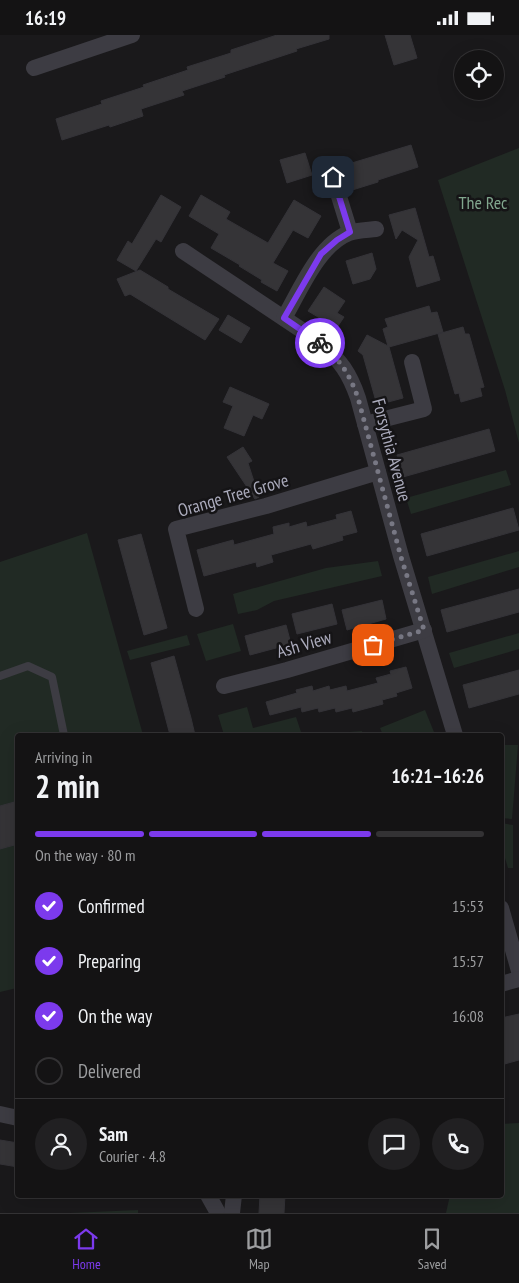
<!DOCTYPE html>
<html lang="en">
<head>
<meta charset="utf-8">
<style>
	body { margin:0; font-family:"PT Sans Narrow",sans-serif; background:#212022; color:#f1f3f6; height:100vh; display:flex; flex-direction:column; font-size:19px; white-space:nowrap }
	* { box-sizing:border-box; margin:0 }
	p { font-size:16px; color:#9d9ea0 }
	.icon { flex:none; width:28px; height:28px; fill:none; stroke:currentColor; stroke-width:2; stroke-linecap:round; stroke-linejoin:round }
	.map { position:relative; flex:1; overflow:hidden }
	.details { position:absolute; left:15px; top:698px; width:489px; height:465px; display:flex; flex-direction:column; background:#141314; border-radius:5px; box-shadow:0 5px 20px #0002,0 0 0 1px #333234 }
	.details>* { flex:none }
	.buttons { position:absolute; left:454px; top:15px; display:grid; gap:10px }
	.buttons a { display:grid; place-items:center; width:50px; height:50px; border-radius:50%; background:#141314; box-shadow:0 5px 20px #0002,0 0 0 1px #333234; font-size:25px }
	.pin { position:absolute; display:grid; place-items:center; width:42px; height:42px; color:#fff; margin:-21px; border-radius:10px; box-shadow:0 2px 8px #0006 }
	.courier { position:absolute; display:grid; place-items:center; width:50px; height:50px; margin:-25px; border:4px solid #7c3aed; border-radius:50%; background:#fff; color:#222; box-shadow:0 1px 6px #0007 }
	.summary em { font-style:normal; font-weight:700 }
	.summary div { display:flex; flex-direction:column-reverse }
	.summary { display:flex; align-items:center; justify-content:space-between; height:85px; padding:0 20px }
	h1 { font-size:32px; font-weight:700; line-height:38px }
	.bar { display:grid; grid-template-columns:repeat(4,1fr); gap:8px 5px; align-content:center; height:60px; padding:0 20px }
	.bar i { height:6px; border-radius:4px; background:#333234 }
	.bar .selected { background:#7c3aed }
	.bar p { grid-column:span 4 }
	.line { display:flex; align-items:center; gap:12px; padding:0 20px; border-top:1px solid #333234 }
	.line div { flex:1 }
	.round { display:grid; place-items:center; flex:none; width:52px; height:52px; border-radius:26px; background:#212022 }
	ol { padding:0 20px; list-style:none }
	li { display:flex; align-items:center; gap:15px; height:55px }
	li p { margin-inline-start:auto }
	li .icon { padding:5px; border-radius:50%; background:#7c3aed; color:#fff; stroke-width:4 }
	li:last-child { color:#9d9ea0 }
	li i { width:28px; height:28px; border:2px solid #333234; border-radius:50% }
	.status { display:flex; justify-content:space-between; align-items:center; height:35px; padding:0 25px; background:#141314; direction:ltr }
	.status svg { height:14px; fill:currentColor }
	.tabs { display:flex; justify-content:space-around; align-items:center; height:70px; border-top:1px solid #333234; background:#141314; font-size:14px; color:#9d9ea0 }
	.tabs a { display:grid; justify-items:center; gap:2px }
	.tabs .selected { color:#7c3aed }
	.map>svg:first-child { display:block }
</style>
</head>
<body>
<div class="status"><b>16:19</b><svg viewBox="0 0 49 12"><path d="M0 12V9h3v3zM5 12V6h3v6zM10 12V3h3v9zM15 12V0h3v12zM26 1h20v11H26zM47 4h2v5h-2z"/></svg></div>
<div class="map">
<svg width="519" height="1178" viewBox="0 0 519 1178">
	<rect width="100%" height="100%" fill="#1a191b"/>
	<!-- green -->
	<g fill="#212a24">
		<polygon points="519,113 519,408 505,355 438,145"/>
		<polygon points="506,435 511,450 411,479 406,463"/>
		<polygon points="87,498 143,700 18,700 17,953 0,957 0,527"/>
		<polygon points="519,516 519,532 432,559 428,542"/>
		<polygon points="378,526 382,541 274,566 257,575 238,579 233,559 326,533"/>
		<polygon points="233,589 241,616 206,626 197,599"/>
		<polygon points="519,598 519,614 454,633 449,618"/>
		<polygon points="187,600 190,610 130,625 127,616"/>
		<polygon points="247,672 253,693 296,682 302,700 224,700 218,680"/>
		<polygon points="425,675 434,697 418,700 383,700 380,693"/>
		<polygon points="362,696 363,700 312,700"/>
		<polygon points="501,710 518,710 512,784 501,783"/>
		<polygon points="501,788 513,790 513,833 508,833 501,810"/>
		<polygon points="519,1088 519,1178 446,1178 450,1160 501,1160 501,1089"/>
		<polygon points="138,1175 138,1178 70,1178"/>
	</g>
	<!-- building -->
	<g fill="#353437" stroke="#343338">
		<polygon points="277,0 329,0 329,4 296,14 297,16 224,40 225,42 182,56 184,60 141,74 143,81 110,92 109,90 62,105 56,84 102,69 101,66 144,52 143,50 188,35 187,32 231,18 231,15"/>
		<polygon points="385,0 410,0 417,23 394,30"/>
		<polygon points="411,110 418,132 378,145 378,147 349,156 342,131"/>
		<polygon points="305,118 312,140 287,148 280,125"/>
		<polygon points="161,160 181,172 161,207 156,204 136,236 117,225 128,206 132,209"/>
		<polygon points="201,160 230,177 226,184 268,208 294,165 321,181 308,203 293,195 273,228 288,236 277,256 261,247 262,245 239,231 240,230 211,213 219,199 189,181"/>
		<polygon points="415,173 429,222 433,221 440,245 417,252 409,222 418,205 402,195 396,204 389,180"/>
		<polygon points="372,218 376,234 370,244 353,249 346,226"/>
		<polygon points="140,235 168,252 168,254 219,284 205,305 130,259 125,261 117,244"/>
		<polygon points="324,252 345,266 337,278 344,282 332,300 318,292 323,285 308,276"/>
		<polygon points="429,271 431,278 437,277 443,297 389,312 403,363 377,370 363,320 358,316 367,300 388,311 383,294 388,292 385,284"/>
		<polygon points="228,280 250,293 241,308 219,295"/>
		<polygon points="463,292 465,299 469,299 484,352 480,353 482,361 461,367 459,358 455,359 438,299"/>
		<polygon points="230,352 269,369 262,384 253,380 244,401 224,393 233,371 223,367"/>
		<polygon points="489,394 495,416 403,442 397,420"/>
		<polygon points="243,412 252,426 248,428 259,462 255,464 227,422"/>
		<polygon points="513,473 519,495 427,521 421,499"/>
		<polygon points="351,476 357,497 342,501 343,505 313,514 311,509 271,520 273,527 257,532 256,527 204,541 197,515 233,505 234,510 274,499 273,492 289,488 289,492 306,487 307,492 337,484 336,480"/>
		<polygon points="141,499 167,593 144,600 118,505"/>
		<polygon points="519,554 519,577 447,597 441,575"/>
		<polygon points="382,565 386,584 347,595 342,575"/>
		<polygon points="332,569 337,589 297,599 292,579"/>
		<polygon points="286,590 291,609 250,620 245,601"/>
		<polygon points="174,621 191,683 195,700 170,700 151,628"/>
		<polygon points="406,632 412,653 396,658 397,661 382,665 383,669 353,677 352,673 336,677 335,673 319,677 318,673 302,677 301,672 270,680 266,667 297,658 296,655 312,651 313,656 329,651 330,655 346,651 347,656 378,648 376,643 391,639 390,636"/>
		<polygon points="519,635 519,659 469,673 463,650"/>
		<polygon points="18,766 18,809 0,814 0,771"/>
		<polygon points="519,979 519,1025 501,1030 501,983"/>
		<polygon points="0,1105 18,1108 18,1132 0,1129"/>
		<polygon points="260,1160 285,1160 284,1178 259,1178"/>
	</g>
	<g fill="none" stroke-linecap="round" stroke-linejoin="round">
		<!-- service -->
		<polyline stroke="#3d3c43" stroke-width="8" points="0,641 28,631 52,642 64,700"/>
		<!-- minor -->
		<g stroke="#3d3c43" stroke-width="16">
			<polyline points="34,33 132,0"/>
			<polyline points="333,142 350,197"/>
			<path d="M183 216 321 308C341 327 349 337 358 363L401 521 455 700"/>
			<path d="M284 283C300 256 318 210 349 198 357 195 368 195 376 194"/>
			<polyline points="365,389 424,374 412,327"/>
			<polyline points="196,574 176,494 266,471 378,437"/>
			<polyline points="224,651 287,635 424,595"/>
			<polyline points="501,873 519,936"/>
			<polyline points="501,949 519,944"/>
			<polyline points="0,1079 18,1083"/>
			<polyline points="208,1160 218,1178"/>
			<polyline points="232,1178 234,1160"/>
		</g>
	</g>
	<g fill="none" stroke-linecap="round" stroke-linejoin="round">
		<!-- done -->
		<path stroke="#787884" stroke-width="5" stroke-dasharray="0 9" d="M320 308C341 326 349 338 358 363L401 522 424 595 373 610"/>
		<!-- route -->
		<polyline stroke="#7c3aed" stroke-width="6" points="320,308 284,283 321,219 337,205 350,197 333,142"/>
	</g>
	<g text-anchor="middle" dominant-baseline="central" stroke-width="5" stroke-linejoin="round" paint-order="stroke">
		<!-- park labels -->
		<g font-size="18" fill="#81a78e" stroke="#151416">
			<text x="483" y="167">The Rec</text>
		</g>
		<!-- street labels -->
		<g font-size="18" fill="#ababbc" stroke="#151416">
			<text transform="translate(392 415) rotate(75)">Forsythia Avenue</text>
			<text transform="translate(233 460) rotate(-16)">Orange Tree Grove</text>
			<text transform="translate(304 609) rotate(-16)">Ash View</text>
		</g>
	</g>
</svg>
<div class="buttons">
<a><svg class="icon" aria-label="locate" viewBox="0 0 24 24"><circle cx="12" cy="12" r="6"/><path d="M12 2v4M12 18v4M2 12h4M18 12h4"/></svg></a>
</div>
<div class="pin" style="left:373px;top:610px;background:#ea580c"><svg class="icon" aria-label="bag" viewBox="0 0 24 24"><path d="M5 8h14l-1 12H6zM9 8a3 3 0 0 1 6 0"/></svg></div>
<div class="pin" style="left:333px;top:142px;background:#1f2937"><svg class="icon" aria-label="home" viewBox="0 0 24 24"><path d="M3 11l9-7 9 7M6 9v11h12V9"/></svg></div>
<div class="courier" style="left:320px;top:308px"><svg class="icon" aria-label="bike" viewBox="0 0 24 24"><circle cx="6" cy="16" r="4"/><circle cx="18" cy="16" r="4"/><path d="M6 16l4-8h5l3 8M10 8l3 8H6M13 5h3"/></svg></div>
<section class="details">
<div class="summary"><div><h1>2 min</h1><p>Arriving in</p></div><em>16:21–16:26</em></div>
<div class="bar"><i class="selected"></i><i class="selected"></i><i class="selected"></i><i></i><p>On the way · 80 m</p></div>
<ol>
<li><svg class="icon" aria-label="check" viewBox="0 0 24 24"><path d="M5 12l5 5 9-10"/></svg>Confirmed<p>15:53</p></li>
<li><svg class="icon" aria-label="check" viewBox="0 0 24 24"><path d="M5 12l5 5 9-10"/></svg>Preparing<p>15:57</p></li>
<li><svg class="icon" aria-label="check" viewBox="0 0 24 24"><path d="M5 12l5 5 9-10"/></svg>On the way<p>16:08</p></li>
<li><i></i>Delivered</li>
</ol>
<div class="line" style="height:90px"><a class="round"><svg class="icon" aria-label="person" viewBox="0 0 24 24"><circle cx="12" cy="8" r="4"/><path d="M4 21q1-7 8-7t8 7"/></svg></a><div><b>Sam</b><p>Courier · 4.8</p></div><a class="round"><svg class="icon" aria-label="chat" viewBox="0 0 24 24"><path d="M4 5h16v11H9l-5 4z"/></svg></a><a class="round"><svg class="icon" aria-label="phone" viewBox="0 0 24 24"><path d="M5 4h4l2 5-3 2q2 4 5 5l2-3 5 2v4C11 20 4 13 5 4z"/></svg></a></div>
</section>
</div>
<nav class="tabs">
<a class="selected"><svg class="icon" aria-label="home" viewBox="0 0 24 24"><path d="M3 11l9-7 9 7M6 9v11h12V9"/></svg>Home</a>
<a><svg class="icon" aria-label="map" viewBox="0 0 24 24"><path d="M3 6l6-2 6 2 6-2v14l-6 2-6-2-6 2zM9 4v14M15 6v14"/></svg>Map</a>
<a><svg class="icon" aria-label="saved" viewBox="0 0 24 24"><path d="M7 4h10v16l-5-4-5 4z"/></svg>Saved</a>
</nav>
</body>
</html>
